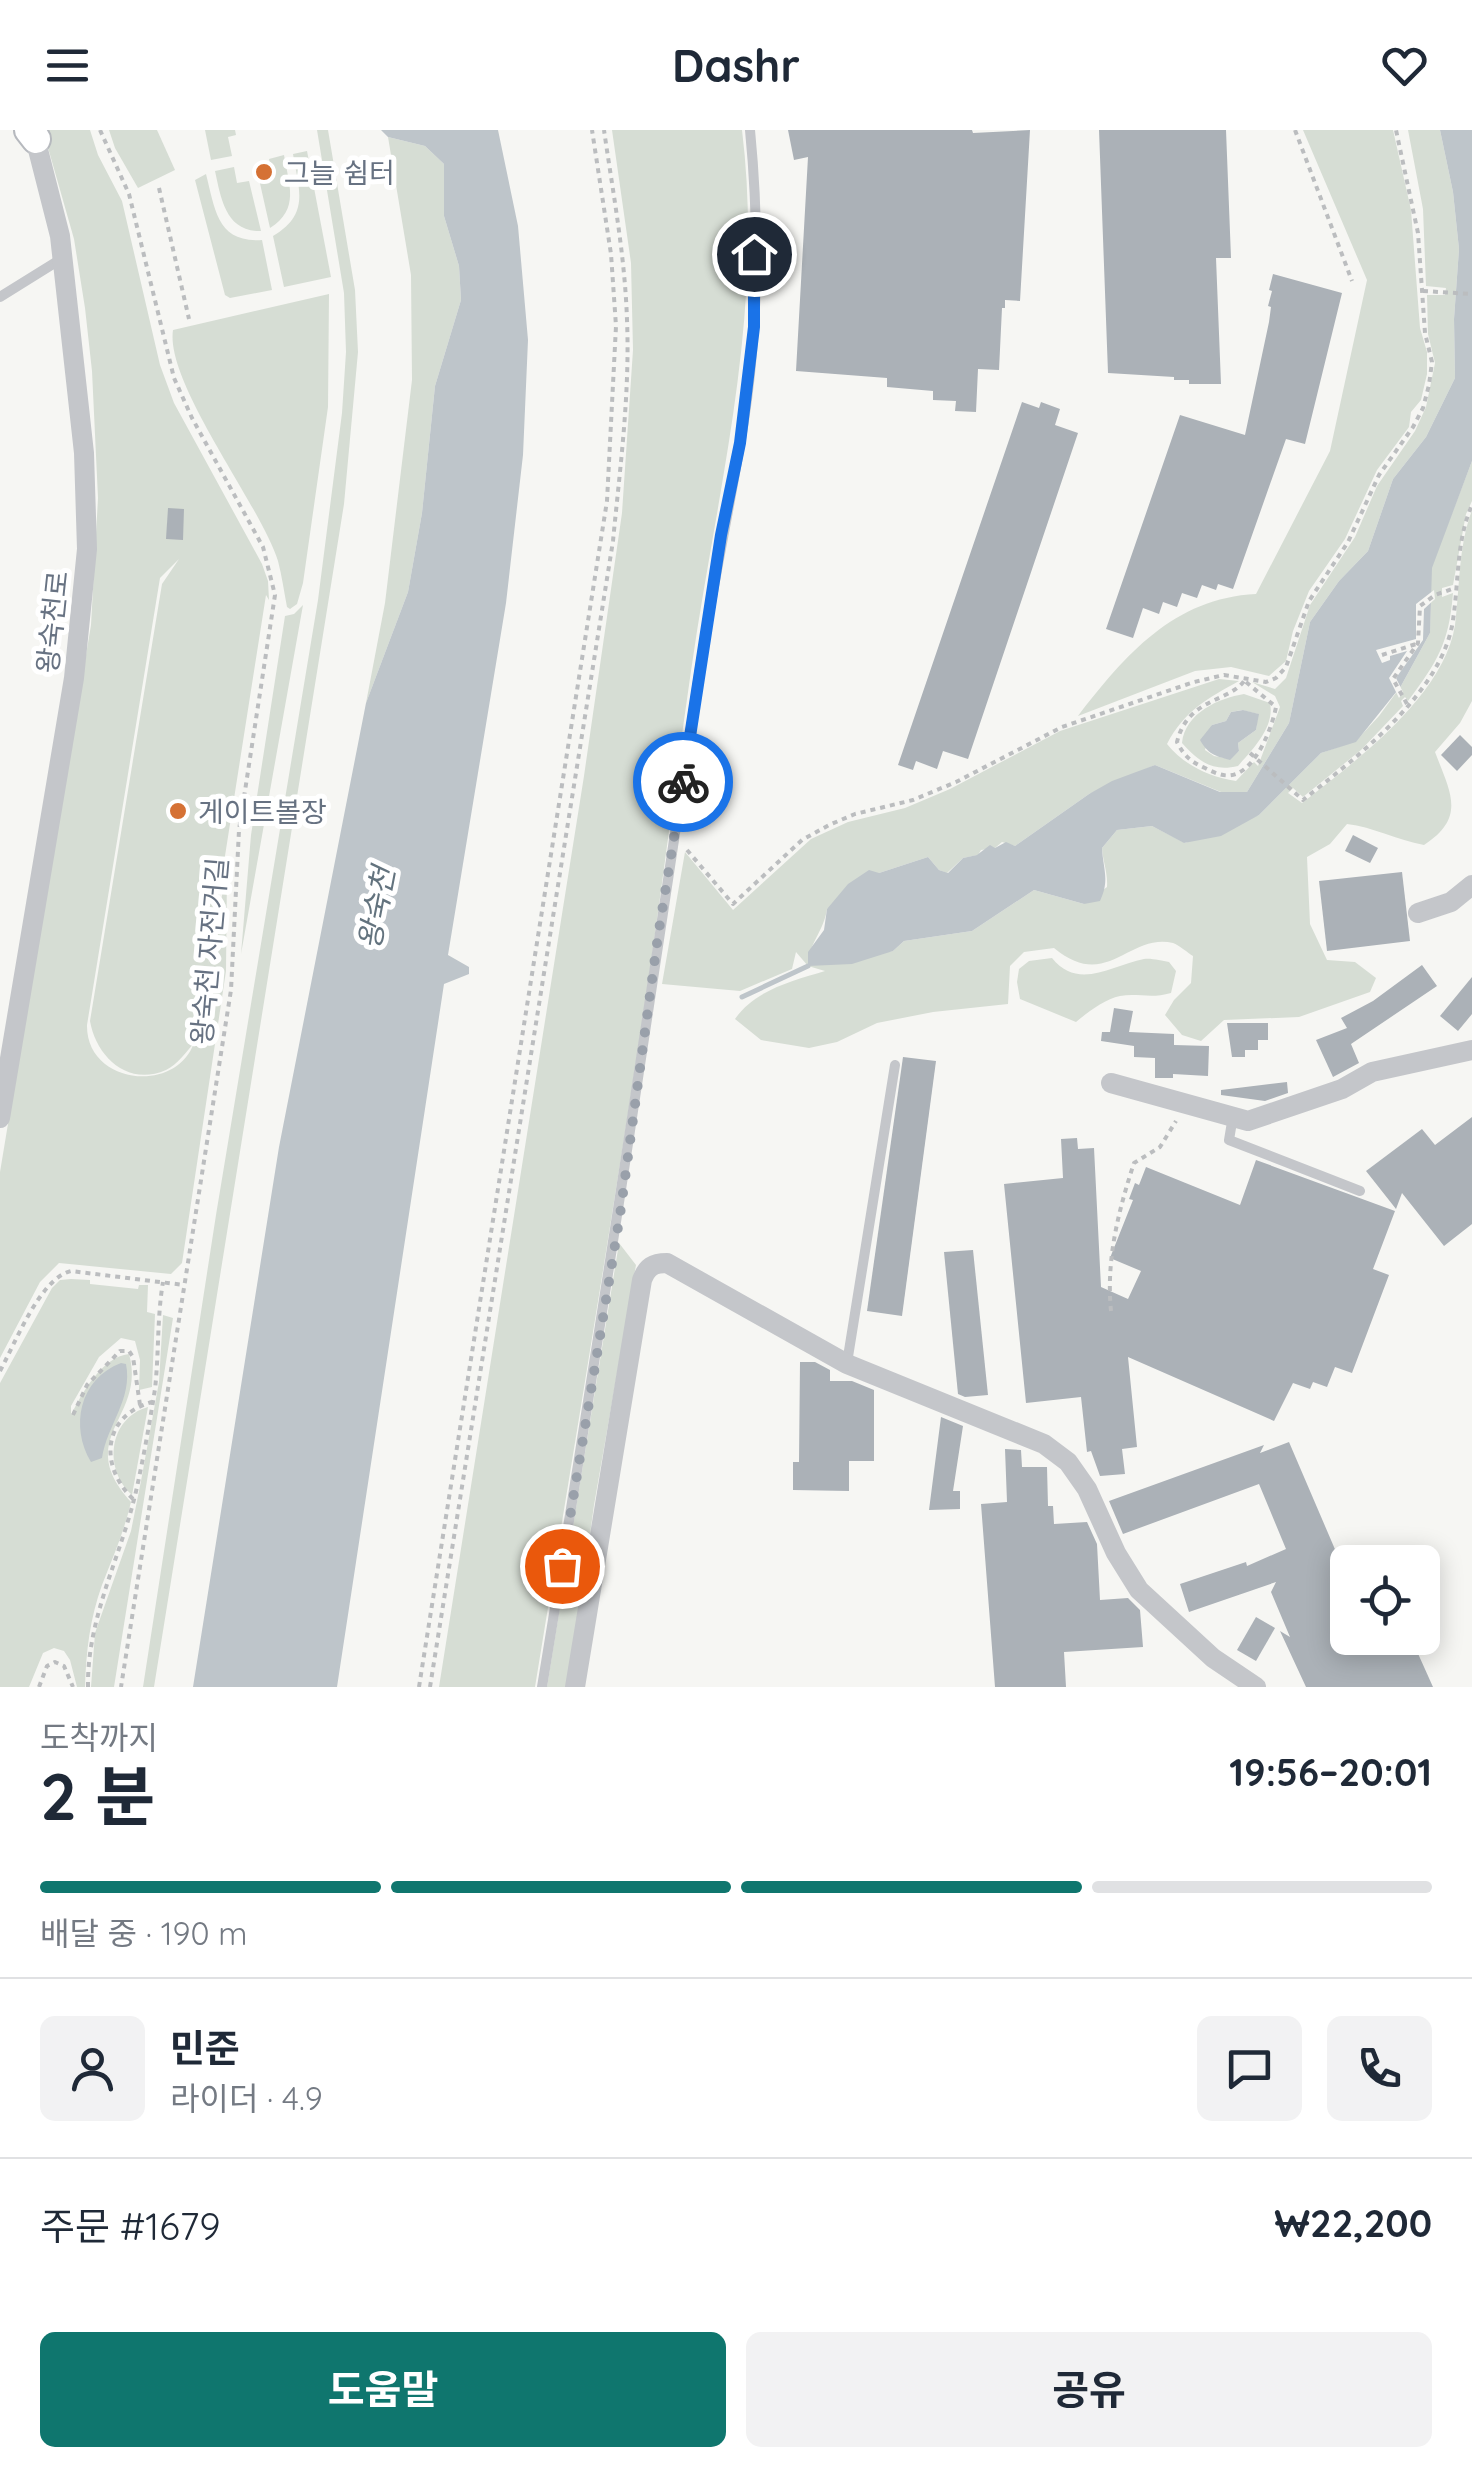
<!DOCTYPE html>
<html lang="ko">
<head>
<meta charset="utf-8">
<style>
	body { margin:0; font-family:Quicksand,"Noto Sans KR",sans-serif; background:#f2f2f3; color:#1f2937; height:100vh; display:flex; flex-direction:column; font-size:38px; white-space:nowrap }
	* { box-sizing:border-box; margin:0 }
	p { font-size:32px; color:#747a83 }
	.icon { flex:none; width:55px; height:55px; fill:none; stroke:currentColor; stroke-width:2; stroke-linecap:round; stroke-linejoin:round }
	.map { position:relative; height:1557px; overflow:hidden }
	.panel { display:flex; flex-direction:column; background:#fff; flex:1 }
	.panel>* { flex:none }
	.fabs { position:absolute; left:1330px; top:1415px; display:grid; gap:20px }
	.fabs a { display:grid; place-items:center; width:110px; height:110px; border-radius:15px; background:#fff; box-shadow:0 5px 25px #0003; font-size:50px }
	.pin { position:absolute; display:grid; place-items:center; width:85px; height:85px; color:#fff; margin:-42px; border:5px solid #fff; border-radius:50%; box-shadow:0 2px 10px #0007 }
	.courier { position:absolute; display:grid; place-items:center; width:100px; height:100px; margin:-50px; border:8px solid #1a73e8; border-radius:50%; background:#fff; color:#222; box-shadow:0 2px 12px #0007 }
	.summary em { font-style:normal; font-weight:700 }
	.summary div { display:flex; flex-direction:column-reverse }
	.summary { display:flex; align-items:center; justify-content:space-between; height:170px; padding:0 40px }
	h1 { font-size:65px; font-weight:700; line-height:75px }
	.bar { display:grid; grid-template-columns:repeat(4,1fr); gap:15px 10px; align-content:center; height:120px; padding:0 40px }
	.bar i { height:12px; border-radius:8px; background:#e0e1e3 }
	.bar .on { background:#0f766e }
	.bar p { grid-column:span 4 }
	.line { display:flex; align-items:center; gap:25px; padding:0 40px; border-top:2px solid #e0e1e3 }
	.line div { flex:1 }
	.round { display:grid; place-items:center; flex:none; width:105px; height:105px; border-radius:15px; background:#f2f2f3 }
	.cta { display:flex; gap:20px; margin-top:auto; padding:20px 40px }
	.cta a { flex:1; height:115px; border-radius:15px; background:#0f766e; color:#fff; font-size:40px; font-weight:700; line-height:115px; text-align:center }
	.cta a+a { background:#f2f2f3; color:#1f2937 }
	header { display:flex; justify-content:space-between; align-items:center; height:130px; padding:0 40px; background:#fff; font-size:45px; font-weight:700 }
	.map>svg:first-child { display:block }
</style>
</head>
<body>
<header><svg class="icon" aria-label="menu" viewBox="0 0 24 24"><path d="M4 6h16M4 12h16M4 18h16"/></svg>Dashr<svg class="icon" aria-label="heart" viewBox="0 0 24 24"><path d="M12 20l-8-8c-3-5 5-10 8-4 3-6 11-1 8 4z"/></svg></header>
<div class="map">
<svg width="1472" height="1557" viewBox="0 0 1472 1557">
	<rect width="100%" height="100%" fill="#f6f6f3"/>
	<!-- green -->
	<g fill="#d6ddd4" fill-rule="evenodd">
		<path d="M43 0H90L98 25 122 71 160 235 174 273 262 434 268 451 269 470 266 465 208 834 227 741 226 841 182 1133 171 1144 59 1133 40 1152 0 1228V1042L91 495 98 368 92 241 85 178 74 109ZM179 429 162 454 90 891C96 926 127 957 166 940 178 934 187 921 194 913 175 965 86 954 87 895L160 448Z"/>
		<polygon points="109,0 157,0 175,40 138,58 115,18"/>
		<polygon points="205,0 235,0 236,5 228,7 232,26 211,30"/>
		<polygon points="317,0 328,0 355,160 358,222 344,374 154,1557 143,1557 216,1085 318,470 342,283 346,222 344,163"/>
		<path d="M612 0H742C765 187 717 358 691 541 674 658 660 776 642 893 608 1115 571 1336 535 1557H439L584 646 622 383 633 220 631 133Z"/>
		<path d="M1303 0H1393L1411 80 1420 198 1427 222V244L1421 270 1411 282 1409 297 1377 340 1345 409 1309 461 1293 501 1286 531 1269 546 1231 537 1195 541 1078 586C1125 525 1174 468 1256 464L1330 321 1367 150Z"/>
		<path d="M1408 0H1440L1453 62 1459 119 1454 189 1455 248 1426 307 1393 349 1368 421 1339 451 1310 492 1289 593 1247 662H1221L1155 635 1089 664 1015 716 1002 712 995 718 981 720 978 725 963 728 947 743 939 740 928 727 879 743 827 779C824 801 808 815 808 835L893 821 904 811 972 801 1034 760 1084 774 1107 757C1108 743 1103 732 1102 718L1117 700 1152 696 1185 713 1259 685 1321 623 1356 611 1379 586 1401 556 1430 503 1431 438 1472 331V371L1466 384 1453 455 1442 458V467L1453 463C1449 514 1437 532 1408 571L1405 567 1401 571 1403 576 1361 620 1303 667 1293 658 1288 663 1302 673C1356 631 1444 566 1455 495 1460 456 1458 418 1472 380V571L1460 593 1435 622C1450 662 1467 687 1424 715 1397 710 1373 697 1347 694L1330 714 1307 727 1310 794 1327 830 1355 832 1376 848 1370 862 1299 887 1224 890 1201 911 1182 905 1165 885 1174 870 1191 853 1193 826C1188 823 1179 815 1173 813 1128 803 1107 862 1054 818L1024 822 1010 836 1008 874 933 882 877 893 837 912 809 918 761 910 735 889C755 860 792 851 825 841L808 836 796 822 792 839 740 861 662 854 685 722 733 780 811 709 848 692 905 678 950 659 1060 601 1219 549 1239 551C1208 568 1184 581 1167 614 1184 635 1209 647 1236 651L1254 632 1258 636 1280 577 1275 566 1252 552 1275 559 1286 548 1310 475 1355 407 1377 356 1415 301 1426 277 1435 233 1428 204 1427 165H1445L1446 158 1426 156 1423 79Z"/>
		<polygon points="388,7 425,16 444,34 444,86 459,136 461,170 435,256 422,383 408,462 366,573 385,473 412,250 411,145"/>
		<path d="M307 21 331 147 284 157 273 106C310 84 299 60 293 24Z"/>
		<path d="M284 25C289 55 300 79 270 98L259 49 272 46 269 29Z"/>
		<path d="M234 37 237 53 249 51 261 101C226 102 221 69 215 41Z"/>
		<path d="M206 44C215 79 217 113 262 110L272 160 230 168 225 165 195 50Z"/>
		<path d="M329 164 328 277 303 453 297 474 290 479 287 477C284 462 282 446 278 431 260 374 165 253 173 200Z"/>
		<polygon points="303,475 241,824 251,705 285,486 294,484"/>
		<path d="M1244 564 1270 573C1275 597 1253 619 1238 636 1213 642 1199 632 1182 613 1185 583 1219 568 1244 564ZM1242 580 1258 584 1256 600 1238 613 1239 621 1230 629 1214 626 1205 620 1212 595 1226 591 1231 582Z"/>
		<path d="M1052 828C1078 861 1113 835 1144 829 1152 828 1162 831 1169 832L1176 841 1171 863C1151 869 1138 863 1120 866 1105 869 1088 882 1076 892L1020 869 1017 852 1019 839 1029 831Z"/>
		<polygon points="619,1113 636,1135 594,1375 569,1557 547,1557"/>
		<path d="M71 1149 90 1150V1154L138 1159 139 1155H148L147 1182 155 1184 152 1257 139 1260 140 1230 135 1211 121 1208 99 1227 71 1276V1285C82 1263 102 1227 129 1224 147 1288 72 1307 131 1372 124 1402 113 1427 102 1455 90 1488 86 1522 85 1557H77L70 1530 64 1521 54 1518 43 1523 29 1557H0V1253L52 1158 60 1150Z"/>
		<polygon points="163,1185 173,1188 114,1557 91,1557 95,1503 131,1401 141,1351 159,1252"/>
		<path d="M148 1277 132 1365C103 1340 108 1288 148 1277Z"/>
	</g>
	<!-- water -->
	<g fill="#bec5ca">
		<polygon points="381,0 498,0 518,96 528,210 523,325 506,473 448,825 469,837 469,844 444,854 337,1557 193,1557 279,1017 366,573 408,462 422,383 435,256 461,170 459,136 444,86 444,34 425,16 388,7"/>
		<path d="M1440 0H1472V331L1432 438 1430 503 1401 556 1356 612 1321 623 1259 685 1221 706 1184 713 1152 696 1117 700 1102 718C1103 739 1110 750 1100 771L1084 774 1034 760 972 801 904 811 893 821 852 834 808 836V822L824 800 827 779 848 754 869 740 879 743 928 727 939 740 948 743 963 728 977 725 990 715 995 718 1006 712 1015 716 1089 664 1112 651 1155 635 1220 662H1247L1289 593 1310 492 1339 451 1368 421 1393 349 1426 307 1455 248 1454 189 1459 119 1453 62Z"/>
		<path d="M1243 580 1259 584 1256 600 1238 613 1239 621 1230 630C1215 626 1208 624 1200 610L1212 595 1226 591 1231 582Z"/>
		<path d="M121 1233 126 1234C133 1269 107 1295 102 1328L91 1332C70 1297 79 1249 121 1233Z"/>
	</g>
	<!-- pier -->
	<polygon fill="#f6f6f3" points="1434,460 1435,469 1424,479 1423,510 1396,548 1403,562 1399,568 1389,548 1407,521 1390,526 1390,530 1382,533 1376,520 1416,509 1416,474"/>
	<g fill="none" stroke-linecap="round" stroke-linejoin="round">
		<!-- stream -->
		<polyline stroke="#bec5ca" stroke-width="5" points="742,867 808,836"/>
	</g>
	<!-- building -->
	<g fill="#abb1b7">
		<polygon points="788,0 972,0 973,3 1030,0 1020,171 1005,170 1005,178 1002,178 999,240 978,239 976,282 955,281 956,271 933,270 933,261 887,257 887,248 796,241 808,27 794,30"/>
		<polygon points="1099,0 1226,0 1231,128 1216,128 1221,254 1189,254 1189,250 1174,250 1174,247 1108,243"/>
		<polygon points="1273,144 1342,163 1305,314 1286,309 1233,459 1218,454 1216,460 1202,455 1197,468 1182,463 1177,477 1163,472 1159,484 1143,478 1133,508 1106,499 1180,285 1245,305 1269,192 1271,177 1268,176 1272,161 1269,160"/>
		<polygon points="1022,272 1039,278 1041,272 1060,279 1055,295 1078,303 968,629 943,621 937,639 916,631 913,640 898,635"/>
		<polygon points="168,378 184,379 183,410 166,409"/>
		<polygon points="1460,605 1472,617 1472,625 1457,641 1441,625"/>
		<polygon points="1353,705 1378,718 1370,733 1345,721"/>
		<polygon points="1402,742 1410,811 1327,821 1319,751"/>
		<polygon points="1422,835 1437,856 1351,914 1359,933 1333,947 1316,910 1347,898 1341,888 1373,871"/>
		<polygon points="1472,847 1472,884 1458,901 1440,886"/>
		<polygon points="1114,878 1133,881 1129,902 1174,904 1174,915 1209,916 1208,946 1173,944 1173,948 1155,948 1155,928 1134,927 1134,916 1101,911 1102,902 1110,902"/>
		<polygon points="1227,893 1268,893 1268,910 1258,910 1258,920 1245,920 1245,927 1232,927"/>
		<polygon points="903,927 936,931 902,1186 867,1181"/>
		<polygon points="1287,952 1288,963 1265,971 1221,965 1221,960"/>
		<polygon points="1472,987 1472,1094 1444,1116 1402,1063 1396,1079 1366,1041 1422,999 1435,1015"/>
		<polygon points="1077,1008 1078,1019 1094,1018 1101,1157 1128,1169 1141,1141 1110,1128 1133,1070 1129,1069 1135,1053 1139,1055 1146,1037 1240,1075 1256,1030 1395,1081 1373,1139 1389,1145 1352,1243 1335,1237 1327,1257 1313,1252 1310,1259 1293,1253 1274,1291 1128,1227 1137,1317 1122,1319 1125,1344 1100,1346 1091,1321 1087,1322 1081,1267 1026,1273 1004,1054 1063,1048 1061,1009"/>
		<polygon points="973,1120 988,1265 965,1267 958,1264 944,1122"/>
		<polygon points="800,1232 815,1232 830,1240 830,1251 852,1251 874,1260 874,1331 849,1331 849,1361 793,1360 793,1332 799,1332"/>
		<polygon points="941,1287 963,1296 953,1361 960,1361 960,1379 929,1380"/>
		<polygon points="1289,1312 1340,1431 1342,1430 1348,1442 1348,1508 1411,1508 1433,1557 1306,1557 1280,1501 1290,1507 1271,1462 1276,1452 1189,1482 1180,1454 1246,1432 1247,1436 1286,1419 1259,1354 1123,1404 1109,1371 1264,1315 1260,1323"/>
		<polygon points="1005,1319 1021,1320 1022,1337 1047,1337 1048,1376 1053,1376 1054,1394 1087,1392 1097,1414 1100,1470 1128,1468 1140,1480 1143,1517 1064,1522 1066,1557 995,1557 981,1374 1007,1372"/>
		<polygon points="1256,1487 1275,1498 1256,1531 1237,1520"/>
	</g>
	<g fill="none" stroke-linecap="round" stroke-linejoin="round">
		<defs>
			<polyline id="secondary" points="29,0 36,9"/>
		</defs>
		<!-- secondary casing -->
		<use href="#secondary" stroke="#b6b9be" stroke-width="32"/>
		<!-- path -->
		<g stroke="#bbbdbf" stroke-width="4" stroke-dasharray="5 5" stroke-linecap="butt">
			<polyline points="100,0 129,64 174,248 192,288 263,417 275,465 239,700 231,860 121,1557"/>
			<polyline points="1295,0 1352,151"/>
			<polyline points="159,58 189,189"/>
			<polyline points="1423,161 1472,164"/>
			<polyline points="1382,525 1416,514"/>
			<path d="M1246 552 1276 577C1272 598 1257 636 1236 644 1225 648 1215 643 1205 638 1191 632 1184 626 1177 612 1188 566 1232 573 1246 548"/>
			<polyline points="1407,574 1393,549 1418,513 1420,476 1435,465 1455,458"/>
			<path d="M1250 623 1303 670C1357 627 1443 562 1453 490 1459 451 1456 411 1472 375"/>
			<polyline points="687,720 733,774 802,710 829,695 855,684 913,670 956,652 1062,597 1194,552 1224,545 1266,552 1276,548 1286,537 1309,471 1348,412 1379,345 1413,297 1423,278 1429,255 1432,232 1425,203 1418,103 1396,0"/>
			<path d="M1111 1181C1106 1130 1118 1082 1134 1033L1160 1017 1176 991"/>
			<path d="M0 1241C15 1214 40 1148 71 1141L184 1155"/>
			<polyline points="73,1285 87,1255 120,1221 129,1221 133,1227 140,1275"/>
			<path d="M133 1369C99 1336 102 1286 152 1272"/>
			<polyline points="39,1557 47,1536 55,1532 64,1536 73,1557"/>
			<path d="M88 1557C87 1486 122 1425 137 1357 144 1325 150 1291 155 1259 159 1223 157 1187 163 1152"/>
			<polyline points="419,1557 607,371 616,196 611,124 592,0"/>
			<path d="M430 1557 613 411C620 338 630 264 627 190 625 126 613 63 604 0"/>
		</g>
		<!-- lane -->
		<g stroke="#c4c6ca" stroke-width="10">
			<polyline points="0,167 61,129"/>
			<polyline points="1233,986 1229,1010 1360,1061"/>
			<polyline points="847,1233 895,935"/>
			<path d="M542 1557C597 1224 647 890 697 557 709 476 726 396 740 315 758 213 760 103 750 0"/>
		</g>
		<!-- street -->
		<g stroke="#c4c6ca" stroke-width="20">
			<polyline points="1418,783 1451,772 1472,755"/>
			<polyline points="1111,953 1248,991 1342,959 1372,942 1472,920"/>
			<polyline points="0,988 74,548 87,419 84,323 60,106 33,0"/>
			<path d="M575 1557 642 1150C647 1137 653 1133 667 1133L847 1234 1044 1314 1068 1332 1087 1359 1116 1423 1139 1460 1213 1528 1256 1557"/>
		</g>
		<!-- secondary -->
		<use href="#secondary" stroke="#fff" stroke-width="28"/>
	</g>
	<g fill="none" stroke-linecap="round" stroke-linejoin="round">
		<!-- done -->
		<polyline stroke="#99a0aa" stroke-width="10" stroke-dasharray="0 18" points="562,1436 620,1085 658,806 683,652"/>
		<!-- route -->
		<polyline stroke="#1a73e8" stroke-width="12" points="683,652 721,405 740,313 754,197 754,124"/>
	</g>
	<!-- markers -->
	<g fill="#d57134" stroke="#fff" stroke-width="4">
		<circle cx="264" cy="42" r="10"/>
		<circle cx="178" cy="681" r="10"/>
	</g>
	<g text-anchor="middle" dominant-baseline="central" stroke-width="10" stroke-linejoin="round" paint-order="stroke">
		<!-- poi labels -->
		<g font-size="28" fill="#677282" stroke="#fff" text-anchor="start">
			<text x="284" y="42">그늘 쉼터</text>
			<text x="198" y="681">게이트볼장</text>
		</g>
		<!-- street labels -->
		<g font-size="28" fill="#677282" stroke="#fff">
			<text transform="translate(52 492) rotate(-84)">왕숙천로</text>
			<text transform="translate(209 821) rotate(-85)">왕숙천 자전거길</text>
		</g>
		<!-- water labels -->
		<g font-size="30" font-style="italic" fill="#63737e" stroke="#fff">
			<text transform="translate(376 778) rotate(-79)">왕숙천</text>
		</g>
	</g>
</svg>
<div class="fabs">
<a><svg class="icon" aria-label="locate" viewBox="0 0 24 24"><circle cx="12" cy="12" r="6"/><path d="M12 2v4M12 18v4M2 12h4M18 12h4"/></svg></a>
</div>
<div class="pin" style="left:562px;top:1436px;background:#ea580c"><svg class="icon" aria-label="bag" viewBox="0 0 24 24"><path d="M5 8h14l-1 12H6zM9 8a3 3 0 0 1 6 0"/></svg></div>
<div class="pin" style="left:754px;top:124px;background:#1f2937"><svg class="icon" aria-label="home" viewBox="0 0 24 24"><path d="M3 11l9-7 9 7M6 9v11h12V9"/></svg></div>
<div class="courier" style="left:683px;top:652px"><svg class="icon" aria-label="bike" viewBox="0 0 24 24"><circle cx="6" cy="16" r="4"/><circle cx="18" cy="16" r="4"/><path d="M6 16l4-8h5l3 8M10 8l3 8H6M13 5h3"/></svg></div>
</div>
<section class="panel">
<div class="summary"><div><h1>2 분</h1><p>도착까지</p></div><em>19:56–20:01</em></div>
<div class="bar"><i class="on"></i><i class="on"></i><i class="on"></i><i></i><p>배달 중 · 190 m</p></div>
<div class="line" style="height:180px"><a class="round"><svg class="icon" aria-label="person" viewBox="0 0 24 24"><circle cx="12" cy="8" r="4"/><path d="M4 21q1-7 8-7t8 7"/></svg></a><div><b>민준</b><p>라이더 · 4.9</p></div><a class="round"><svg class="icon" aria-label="chat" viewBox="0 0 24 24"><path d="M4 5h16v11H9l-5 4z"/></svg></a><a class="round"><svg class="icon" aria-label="phone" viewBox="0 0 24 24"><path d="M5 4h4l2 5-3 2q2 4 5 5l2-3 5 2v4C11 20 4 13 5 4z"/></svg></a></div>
<div class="line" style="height:130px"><div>주문 #1679</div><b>₩22,200</b></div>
<div class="cta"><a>도움말</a><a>공유</a></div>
</section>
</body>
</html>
